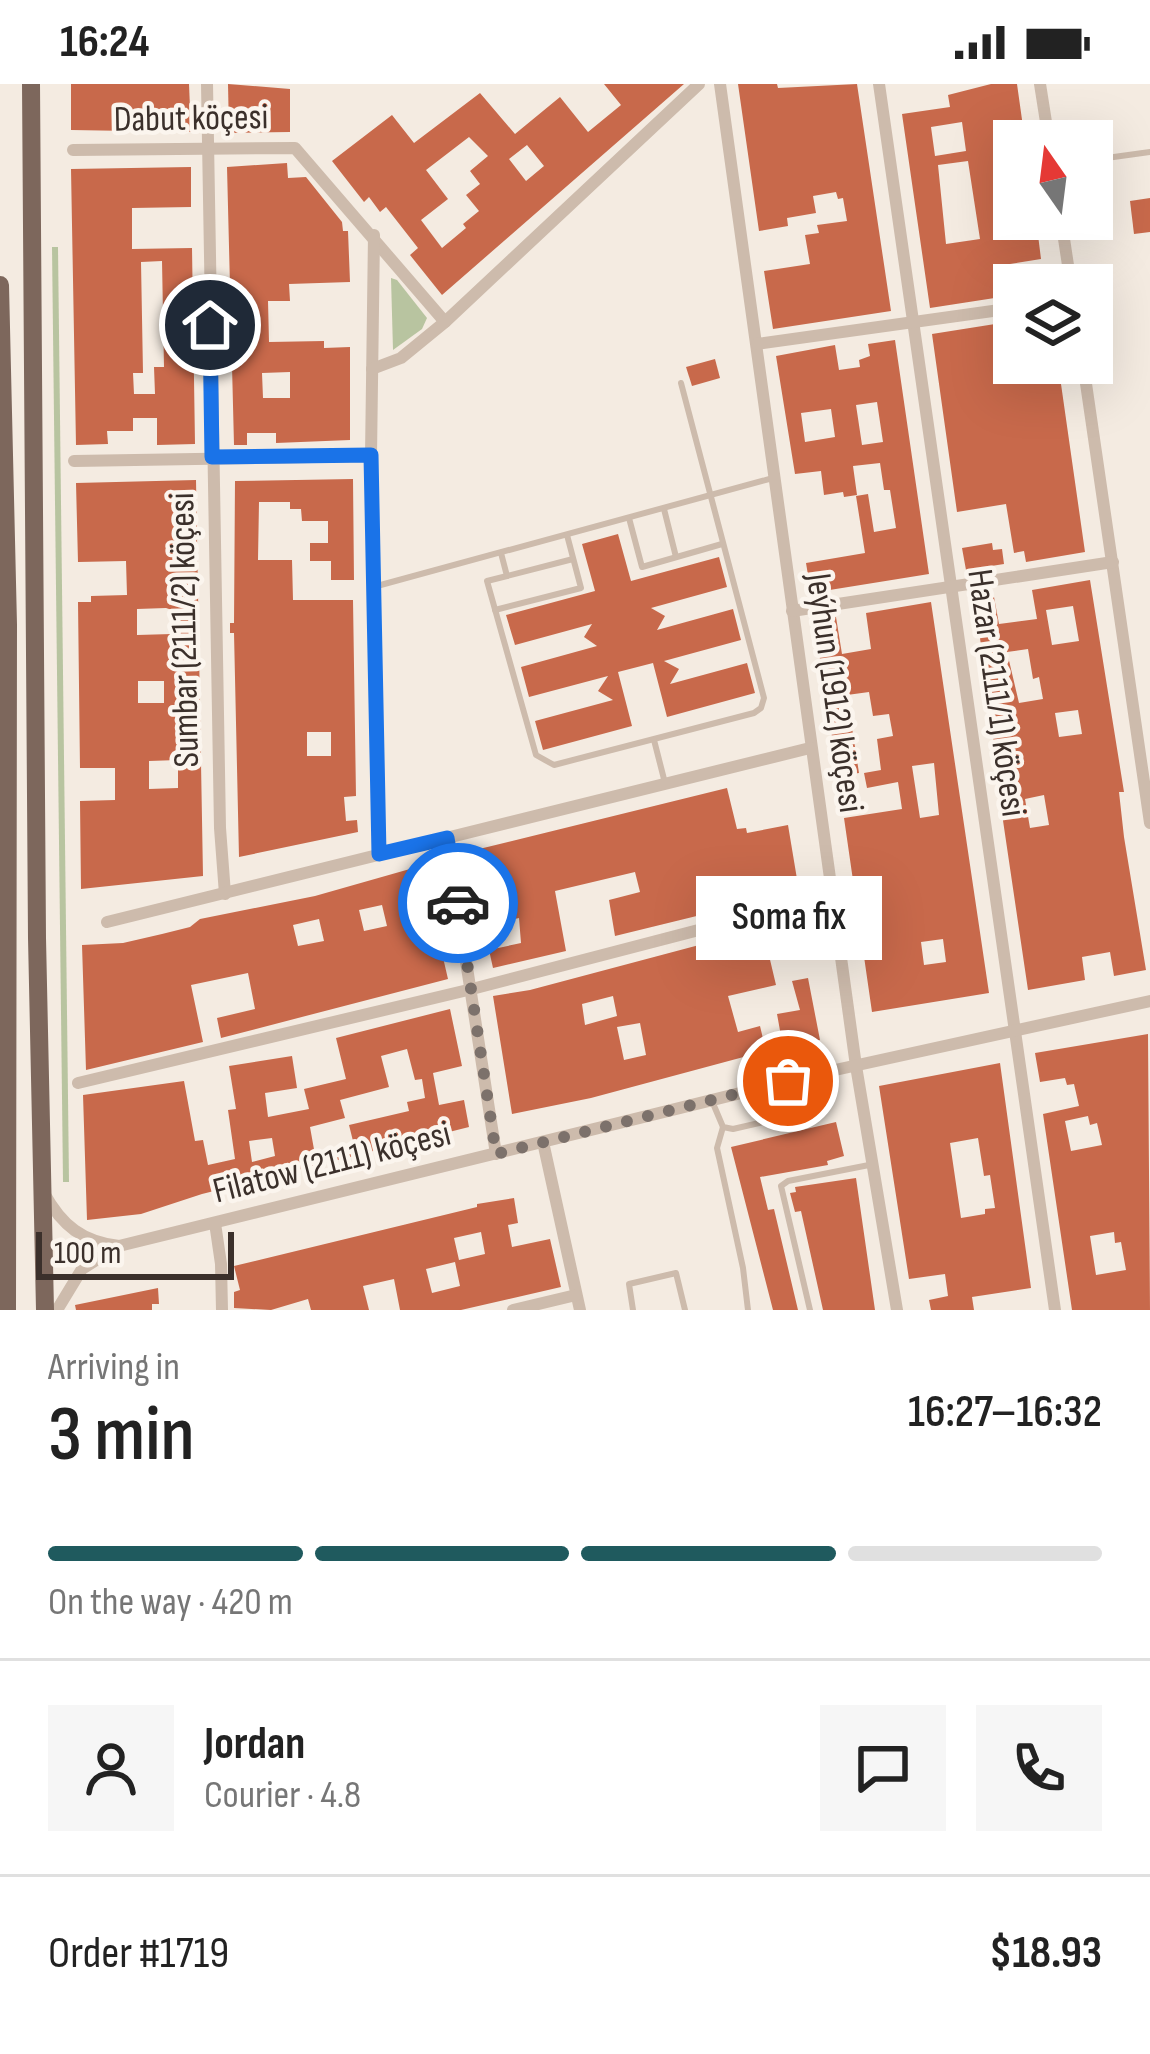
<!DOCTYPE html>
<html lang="en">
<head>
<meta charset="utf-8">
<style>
	body { margin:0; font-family:"Sofia Sans Condensed",sans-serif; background:#f6f6f6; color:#222; height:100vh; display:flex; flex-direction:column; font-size:45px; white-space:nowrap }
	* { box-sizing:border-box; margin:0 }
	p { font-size:39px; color:#767676 }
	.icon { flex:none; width:66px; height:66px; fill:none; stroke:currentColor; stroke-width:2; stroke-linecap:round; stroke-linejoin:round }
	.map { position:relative; height:1226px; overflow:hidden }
	.details { display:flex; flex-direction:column; background:#fff; flex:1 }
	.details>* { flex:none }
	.needle { width:78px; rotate:346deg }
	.controls { position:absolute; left:993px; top:36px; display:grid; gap:24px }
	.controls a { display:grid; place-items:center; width:120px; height:120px; border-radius:0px; background:#fff; box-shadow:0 12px 48px #0002; font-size:60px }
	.scale { position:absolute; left:36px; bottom:30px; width:198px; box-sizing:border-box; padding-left:12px; border:6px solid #3b302b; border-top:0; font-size:33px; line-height:42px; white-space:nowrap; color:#3b302b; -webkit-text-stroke:9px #fbf5ee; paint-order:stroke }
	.pin { position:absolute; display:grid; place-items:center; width:102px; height:102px; color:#fff; margin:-51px; border:6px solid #fff; border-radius:50%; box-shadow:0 3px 12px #0007 }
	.courier { position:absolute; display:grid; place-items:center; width:120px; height:120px; margin:-60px; border:9px solid #1a73e8; border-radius:50%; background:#fff; color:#222; box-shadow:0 3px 15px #0007 }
	.bubble { position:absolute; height:84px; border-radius:0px; background:#fff; box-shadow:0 12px 48px #0002; font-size:39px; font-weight:600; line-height:84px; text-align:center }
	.head em { font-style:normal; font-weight:600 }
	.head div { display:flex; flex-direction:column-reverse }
	.head { display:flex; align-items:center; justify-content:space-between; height:204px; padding:0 48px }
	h1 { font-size:78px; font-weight:600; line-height:90px }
	.bar { display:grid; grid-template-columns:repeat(4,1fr); gap:18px 12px; align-content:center; height:144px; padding:0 48px }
	.bar i { height:15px; border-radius:9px; background:#e0e0e0 }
	.bar .active { background:#1f5a5e }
	.bar p { grid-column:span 4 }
	.line { display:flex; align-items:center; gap:30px; padding:0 48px; border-top:3px solid #e0e0e0 }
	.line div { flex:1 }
	.round { display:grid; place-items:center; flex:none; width:126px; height:126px; border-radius:0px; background:#f6f6f6 }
	.status { display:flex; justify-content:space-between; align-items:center; height:84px; padding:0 60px; background:#fff; direction:ltr }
	.status svg { height:33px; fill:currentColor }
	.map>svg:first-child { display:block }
</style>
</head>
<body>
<div class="status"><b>16:24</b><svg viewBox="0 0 49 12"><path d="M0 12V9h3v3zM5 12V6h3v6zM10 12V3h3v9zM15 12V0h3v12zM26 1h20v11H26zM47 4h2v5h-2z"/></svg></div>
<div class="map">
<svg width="1150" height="1226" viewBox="0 0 1150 1226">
	<rect width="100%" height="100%" fill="#f4ebe1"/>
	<!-- green -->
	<g fill="#b8c4a0">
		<polygon points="52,163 58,163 69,1098 63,1098"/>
		<polygon points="391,194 397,196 427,234 422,245 393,266"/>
	</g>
	<!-- building -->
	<g fill="#c8694b" fill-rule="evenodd">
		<polygon points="71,0 189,0 191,48 71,46"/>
		<polygon points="228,0 290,5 290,48 229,49"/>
		<path d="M604 0H684L442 211 410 171 418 164 386 123 380 128 369 113 364 118 332 77 392 31 414 59 480 9 515 50 560 13 588 48 621 21ZM469 53 488 72 470 87 480 100 466 111 479 127 463 140 466 144 442 164 421 136 448 115 426 86ZM527 61 544 82 526 97 509 75Z"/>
		<polygon points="738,0 777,0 778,4 857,0 891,227 773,245 764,187 810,180 805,151 819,149 817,141 847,137 843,114 838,115 836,108 813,112 816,129 787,134 788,142 759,147"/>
		<path d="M991 0H1017L1025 57H1014V89L997 92 1001 114 1014 112V135H1036L1041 175 1010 180 1014 211 930 224 902 30 950 23 948 11ZM962 38 966 67 935 72 931 43ZM968 77 980 155 946 160 938 81Z"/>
		<path d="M287 79 288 94 306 93 342 138 343 147H348L350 198 289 200 290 217H268L269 258 324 257V264L350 263V356L276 359V349H247V361H234L227 83ZM290 288V314H263L262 289Z"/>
		<path d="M191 83V123L132 124V165L192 164 195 360 157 361V334H133V347H107L108 360 76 361 71 85ZM162 177 164 283H154L155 310H134L133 289H143L141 178Z"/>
		<polygon points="1150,114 1150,148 1134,150 1130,117"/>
		<polygon points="1014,237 1014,269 996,271 1000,300 1023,297 1020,279 1058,279 1085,468 1026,478 1024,467 1014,469 1006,420 957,428 932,250"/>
		<path d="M895 256 929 490 811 509 806 479 865 469 856 412 868 410 874 448 896 444 890 406H884L880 379 853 382 857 411 844 413 843 408 824 411 821 387 795 390 776 272 835 261 839 286 860 283 859 276 870 272 868 260ZM877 318 883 358 862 361 856 321ZM831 325 835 353 805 358 801 329Z"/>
		<polygon points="715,275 720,294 692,302 686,283"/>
		<path d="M353 395 354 496H331V477H310V459H328V437H302L301 425H290V418H259L258 476H292L293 516H353L356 712 344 713 346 737 357 736 358 748 239 773 234 549H230V539H234L235 397ZM307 648H331V672H307Z"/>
		<path d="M196 396 203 792 81 805 80 717 115 716V684H80L78 518H91V512L127 511 126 477 78 478 76 399ZM166 524 172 526V550L137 551V525ZM138 597H164V619H138ZM178 676V704L149 705V677Z"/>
		<polygon points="618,450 631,497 719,473 727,503 651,524 665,532 657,546 733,525 741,556 664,577 679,585 670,600 747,579 755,609 667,633 653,579 618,588 632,642 543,666 535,637 613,616 598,607 608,592 529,613 521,583 597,562 584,553 592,540 515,561 506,531 595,507 582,460"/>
		<polygon points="992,459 993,466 1002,465 1004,480 966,486 962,464"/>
		<path d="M1090 496 1124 708H1119L1124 753 1146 886 1114 892 1110 868 1082 873 1085 896 1028 906 1001 723 1016 720 1012 697 999 699 975 516 994 513 999 540 1037 535 1032 506ZM1073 522 1079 557 1052 561 1046 526ZM1028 565 1033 595 1039 593 1043 615 1019 619 1007 568ZM1078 626 1082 650 1059 653 1055 629ZM1044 711 1049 741 1030 744 1025 715Z"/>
		<path d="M931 518 989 909 872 928 844 734 902 725 898 698 867 704 864 689 881 686 877 655 893 652 889 630 873 632 869 608 847 611 859 689 838 692 814 537 836 533 842 570 871 565 866 529ZM934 679 939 731 920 734 912 682ZM943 855 946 878 924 881 921 858Z"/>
		<polygon points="727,704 737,745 746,744 747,749 788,741 799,807 615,852 609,816 640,808 635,788 555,807 566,867 493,884 489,866 521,859 519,834 485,842 471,767"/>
		<path d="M431 779 443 837 435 839 448 895 221 954 217 934 255 925 248 889 191 901 203 958 86 986 82 861 123 859 162 850 190 843 200 835 315 812ZM382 821 387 842 364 847 359 826ZM319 835 324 857 298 862 293 841Z"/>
		<path d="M804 833 809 852 767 863 776 901 728 912 738 948 760 942 766 967 591 1014 512 1030 493 912 530 906ZM613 912 617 932 585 941 582 920ZM640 939 646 971 624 976 617 943Z"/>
		<polygon points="808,894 820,956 783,963 777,930 800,926 792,897"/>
		<path d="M450 925 462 982 433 989 439 1021 464 1016 469 1043 202 1110 141 1130 87 1136 83 1011 184 997 195 1057 203 1056 208 1081 235 1075 228 1026 236 1025 229 982 292 972 297 1004 265 1009 268 1033 309 1025 304 1005 346 995 336 954ZM407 965 415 996 422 995 425 1014 407 1018 409 1027 349 1041 354 1061 315 1071 310 1043 345 1034 340 1016 389 1003 381 972ZM272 1054 275 1072 252 1078 249 1057Z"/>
		<path d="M1148 950 1150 1226H1072L1043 1030 1079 1022 1074 1000 1067 1001 1065 994 1040 998 1035 969ZM1088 1032 1090 1041 1097 1039 1102 1061 1071 1067 1065 1037ZM1114 1148 1115 1159 1121 1158 1126 1186 1096 1191 1090 1152Z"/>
		<path d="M1000 979 1031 1204 972 1213 974 1226H931L929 1216 948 1212 945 1190 909 1195 879 1002ZM978 1054 984 1092 990 1091 995 1124 985 1125V1130L961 1134 950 1059Z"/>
		<polygon points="836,1038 844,1072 827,1077 828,1081 760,1093 768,1126 774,1125 798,1226 773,1226 731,1063"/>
		<polygon points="856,1094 875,1226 823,1226 801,1127 795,1128 790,1109 796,1108 795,1103"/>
		<path d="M514 1114 518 1139 508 1141 512 1163 550 1155 561 1203 461 1226H400L394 1195 363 1202 369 1226H311L308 1215 271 1226 234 1224V1208L240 1206 234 1182 477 1123V1120ZM481 1148 485 1170 459 1176 454 1154ZM455 1178 460 1202 432 1209 426 1185Z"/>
		<polygon points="158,1204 159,1220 152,1220 152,1226 76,1226 75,1221"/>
	</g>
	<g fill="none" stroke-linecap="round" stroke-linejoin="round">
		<!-- service -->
		<g stroke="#cdbbac" stroke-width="6">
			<polyline points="1092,76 1150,68"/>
			<polyline points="664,425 676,473"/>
			<polyline points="629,434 642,483 722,460"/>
			<polyline points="501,469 507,492 487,497 536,671 554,681 754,629 761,624 764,614 681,299"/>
			<polyline points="507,492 573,475"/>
			<polyline points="377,502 773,394"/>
			<polyline points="495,526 581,504 567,451"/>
			<polyline points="654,656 665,699"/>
			<polyline points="712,1017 723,1043 733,1045 812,1027 822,1016 826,991"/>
			<polyline points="723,1043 717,1064 743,1184 748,1226"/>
			<polyline points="633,1226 629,1200 676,1189 685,1226"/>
			<polyline points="810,1226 781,1102 788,1097 869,1081"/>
		</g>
		<!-- minor -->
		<g stroke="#cdbbac" stroke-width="12">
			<polyline points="207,0 220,744 225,810"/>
			<polyline points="720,0 856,982 897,1226"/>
			<polyline points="879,0 1055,1226"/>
			<polyline points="1040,0 1049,57"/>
			<polyline points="73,66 295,64 445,238"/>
			<polyline points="1061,135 1071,201"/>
			<polyline points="374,151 371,372 379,770"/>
			<polyline points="757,260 1014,224"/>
			<polyline points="1083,279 1150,739"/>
			<polyline points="372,285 401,274 445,238 699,0"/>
			<polyline points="74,377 371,372"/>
			<polyline points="792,527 1113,478"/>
			<polyline points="447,755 496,1070"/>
			<polyline points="107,838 810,664"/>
			<polyline points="78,999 472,905 833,811"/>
			<polyline points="543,1058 580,1226"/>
			<path d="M44 1109C62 1142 83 1158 119 1162L826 988 1150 917"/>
			<polyline points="215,1139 221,1180 222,1226"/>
			<polyline points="57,1226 82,1185 118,1162"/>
			<polyline points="513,1226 576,1211"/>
		</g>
		<!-- primary -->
		<g stroke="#7d675c" stroke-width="18">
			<polyline points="31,0 37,854 45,1226"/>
			<polyline points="0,201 8,541 7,1226"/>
		</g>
	</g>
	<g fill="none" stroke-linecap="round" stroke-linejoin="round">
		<!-- done -->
		<polyline stroke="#7c716b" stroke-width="12" stroke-dasharray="0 21.6" points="458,819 496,1070 788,997"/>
		<!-- route -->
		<polyline stroke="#1a73e8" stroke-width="15" points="210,241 212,373 371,371 379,770 447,754 458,819"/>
	</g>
	<g text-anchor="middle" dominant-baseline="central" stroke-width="9" stroke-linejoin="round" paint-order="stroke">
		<!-- street labels -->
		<g font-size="36" fill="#3b302b" stroke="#fbf5ee">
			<text transform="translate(191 35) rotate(-1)">Dabut köçesi</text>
			<text transform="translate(185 546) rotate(-91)">Sumbar (2111/2) köçesi</text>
			<text transform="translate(834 609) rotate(82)">Jeýhun (1912) köçesi</text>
			<text transform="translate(996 609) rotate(82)">Hazar (2111/1) köçesi</text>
			<text transform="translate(332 1079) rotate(-14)">Filatow (2111) köçesi</text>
		</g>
	</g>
</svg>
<div class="controls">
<a><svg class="needle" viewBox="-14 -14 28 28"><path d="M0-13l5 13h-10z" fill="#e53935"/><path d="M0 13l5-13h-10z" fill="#767676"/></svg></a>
<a><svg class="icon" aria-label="layers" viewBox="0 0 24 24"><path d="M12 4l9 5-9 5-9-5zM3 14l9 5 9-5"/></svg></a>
</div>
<div class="scale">100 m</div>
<div class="pin" style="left:788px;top:997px;background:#ea580c"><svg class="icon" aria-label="bag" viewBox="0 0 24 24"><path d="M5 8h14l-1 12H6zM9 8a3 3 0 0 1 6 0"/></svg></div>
<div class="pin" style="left:210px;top:241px;background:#1f2937"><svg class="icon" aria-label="home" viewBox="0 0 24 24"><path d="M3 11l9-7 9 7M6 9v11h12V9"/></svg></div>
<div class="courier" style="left:458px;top:819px"><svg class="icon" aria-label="car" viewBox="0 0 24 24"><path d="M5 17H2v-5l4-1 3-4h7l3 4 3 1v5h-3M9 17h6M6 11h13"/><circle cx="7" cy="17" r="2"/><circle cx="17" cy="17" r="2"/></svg></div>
<div class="bubble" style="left:696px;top:792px;width:186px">Soma fix</div>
</div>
<section class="details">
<div class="head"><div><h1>3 min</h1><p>Arriving in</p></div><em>16:27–16:32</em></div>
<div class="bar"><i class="active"></i><i class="active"></i><i class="active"></i><i></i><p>On the way · 420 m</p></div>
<div class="line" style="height:216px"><a class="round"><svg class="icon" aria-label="person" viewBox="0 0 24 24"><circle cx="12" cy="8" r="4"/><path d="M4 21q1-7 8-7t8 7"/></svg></a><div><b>Jordan</b><p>Courier · 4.8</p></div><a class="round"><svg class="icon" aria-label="chat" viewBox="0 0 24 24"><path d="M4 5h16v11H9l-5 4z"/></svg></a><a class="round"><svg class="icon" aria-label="phone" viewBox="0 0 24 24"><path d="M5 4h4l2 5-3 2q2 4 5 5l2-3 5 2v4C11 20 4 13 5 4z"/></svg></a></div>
<div class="line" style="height:156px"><div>Order #1719</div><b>$18.93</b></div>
</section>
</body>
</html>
